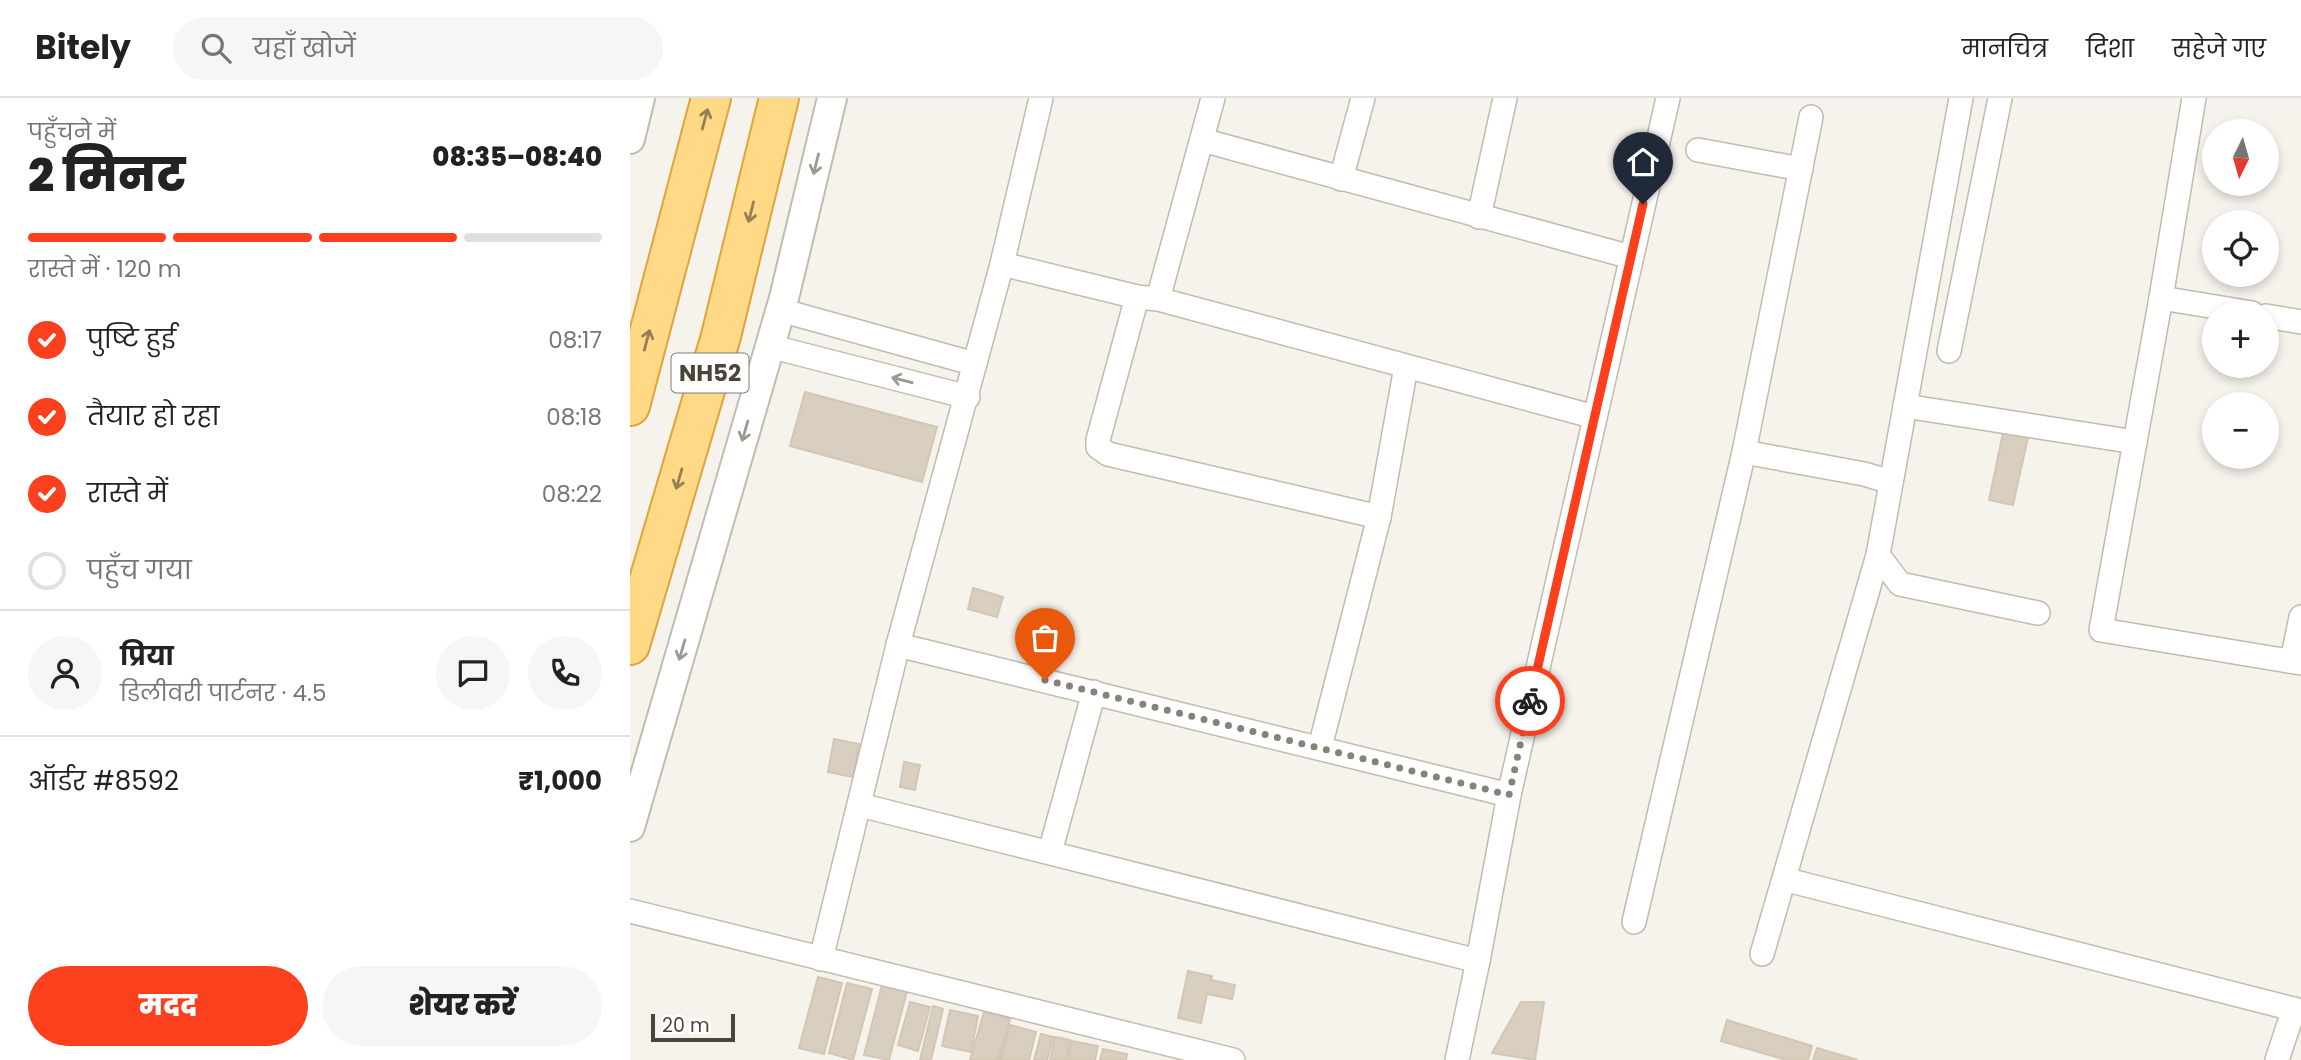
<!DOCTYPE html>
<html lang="hi">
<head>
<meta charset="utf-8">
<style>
	body { margin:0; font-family:Poppins,"Noto Sans Devanagari",sans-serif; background:#f6f6f6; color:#222; height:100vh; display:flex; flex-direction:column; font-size:26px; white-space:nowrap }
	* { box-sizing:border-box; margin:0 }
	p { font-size:23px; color:#767676 }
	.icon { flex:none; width:38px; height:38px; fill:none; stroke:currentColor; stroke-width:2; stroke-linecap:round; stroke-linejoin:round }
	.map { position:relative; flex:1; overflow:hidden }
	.details { display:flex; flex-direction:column; background:#fff; width:630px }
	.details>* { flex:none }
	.needle { width:46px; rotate:185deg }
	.controls { position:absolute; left:1572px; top:21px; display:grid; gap:14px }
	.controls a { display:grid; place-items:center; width:77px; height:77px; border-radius:50%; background:#fff; box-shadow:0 4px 10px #0003; font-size:35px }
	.scale { position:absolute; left:21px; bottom:18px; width:84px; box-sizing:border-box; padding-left:7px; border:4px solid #4b4439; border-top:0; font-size:19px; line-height:24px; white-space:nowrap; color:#4b4439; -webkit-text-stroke:5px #fff; paint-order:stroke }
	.pin { position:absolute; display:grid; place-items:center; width:60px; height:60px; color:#fff; margin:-72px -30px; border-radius:50% 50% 50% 0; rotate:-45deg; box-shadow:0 0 7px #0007 }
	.pin .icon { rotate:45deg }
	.courier { position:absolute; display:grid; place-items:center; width:70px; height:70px; margin:-35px; border:5px solid #fc3f1d; border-radius:50%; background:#fff; color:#222; box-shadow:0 2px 9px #0007 }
	.headline em { font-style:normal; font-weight:800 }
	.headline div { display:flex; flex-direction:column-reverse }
	.headline { display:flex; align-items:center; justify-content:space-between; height:119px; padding:0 28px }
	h1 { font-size:46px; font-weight:800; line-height:52px }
	.bar { display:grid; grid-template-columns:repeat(4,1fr); gap:10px 7px; align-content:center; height:84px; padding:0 28px }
	.bar i { height:9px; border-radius:5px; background:#e0e0e0 }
	.bar .on { background:#fc3f1d }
	.bar p { grid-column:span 4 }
	.line { display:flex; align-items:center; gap:18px; padding:0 28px; border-top:2px solid #e0e0e0 }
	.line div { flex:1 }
	.round { display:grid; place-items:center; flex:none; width:74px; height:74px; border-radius:37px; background:#f6f6f6 }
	ol { padding:0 28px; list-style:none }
	li { display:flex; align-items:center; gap:21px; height:77px }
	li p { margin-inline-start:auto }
	li .icon { padding:7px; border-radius:50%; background:#fc3f1d; color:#fff; stroke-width:4 }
	li:last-child { color:#767676 }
	li i { width:38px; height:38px; border:4px solid #e0e0e0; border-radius:50% }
	.cta { display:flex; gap:14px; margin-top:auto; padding:14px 28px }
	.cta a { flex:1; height:80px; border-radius:42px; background:#fc3f1d; color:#fff; font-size:28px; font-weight:800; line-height:80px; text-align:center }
	.cta a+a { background:#f6f6f6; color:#222 }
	header { display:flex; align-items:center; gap:42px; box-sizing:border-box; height:98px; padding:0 35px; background:#fff; border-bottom:2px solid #e0e0e0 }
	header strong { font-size:33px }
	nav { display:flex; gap:38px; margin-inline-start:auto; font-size:24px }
	.search { width:490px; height:63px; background:#f6f6f6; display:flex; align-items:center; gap:18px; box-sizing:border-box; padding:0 24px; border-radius:38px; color:#767676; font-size:26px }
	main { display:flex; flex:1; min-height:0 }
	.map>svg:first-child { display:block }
</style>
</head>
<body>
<header>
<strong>Bitely</strong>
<div class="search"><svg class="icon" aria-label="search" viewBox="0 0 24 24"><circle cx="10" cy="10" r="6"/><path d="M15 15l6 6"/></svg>यहाँ खोजें</div>
<nav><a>मानचित्र</a><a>दिशा</a><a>सहेजे गए</a></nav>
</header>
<main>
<section class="details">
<div class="headline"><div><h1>2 मिनट</h1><p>पहुँचने में</p></div><em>08:35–08:40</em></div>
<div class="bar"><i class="on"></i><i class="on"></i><i class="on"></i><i></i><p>रास्ते में · 120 m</p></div>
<ol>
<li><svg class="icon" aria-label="check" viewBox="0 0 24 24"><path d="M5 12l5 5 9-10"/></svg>पुष्टि हुई<p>08:17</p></li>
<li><svg class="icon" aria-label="check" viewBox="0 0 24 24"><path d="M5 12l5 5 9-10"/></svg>तैयार हो रहा<p>08:18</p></li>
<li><svg class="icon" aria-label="check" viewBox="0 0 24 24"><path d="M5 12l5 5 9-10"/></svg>रास्ते में<p>08:22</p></li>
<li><i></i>पहुँच गया</li>
</ol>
<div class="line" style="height:126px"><a class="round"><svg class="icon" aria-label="person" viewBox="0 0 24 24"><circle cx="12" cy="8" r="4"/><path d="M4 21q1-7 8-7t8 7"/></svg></a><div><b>प्रिया</b><p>डिलीवरी पार्टनर · 4.5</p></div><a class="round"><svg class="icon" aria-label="chat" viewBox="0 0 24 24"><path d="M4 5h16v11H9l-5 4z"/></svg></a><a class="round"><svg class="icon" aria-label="phone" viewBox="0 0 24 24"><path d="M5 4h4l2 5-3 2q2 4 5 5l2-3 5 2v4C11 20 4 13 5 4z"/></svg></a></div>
<div class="line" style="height:91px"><div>ऑर्डर #8592</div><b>₹1,000</b></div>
<div class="cta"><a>मदद</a><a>शेयर करें</a></div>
</section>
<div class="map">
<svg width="1671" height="962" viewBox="0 0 1671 962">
	<rect width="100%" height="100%" fill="#f6f3ec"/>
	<!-- building -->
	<g fill="#d8cfc1" stroke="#d3c7b4" stroke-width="2">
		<polygon points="175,294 307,329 292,384 160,348"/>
		<polygon points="1374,330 1399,335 1383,407 1359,402"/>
		<polygon points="343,490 373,499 367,519 338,511"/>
		<polygon points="204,641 229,646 223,679 198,674"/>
		<polygon points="274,664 290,667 285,692 270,689"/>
		<polygon points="558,873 582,878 581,882 605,887 602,901 577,896 571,925 548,920"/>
		<polygon points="188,879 212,885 194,956 169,950"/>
		<polygon points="217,885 242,891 223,962 199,955"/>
		<polygon points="252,887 277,893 259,962 234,957"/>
		<polygon points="280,904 300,909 288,953 268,947"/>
		<polygon points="891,904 914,904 905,962 862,955"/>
		<polygon points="303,908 313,911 301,962 290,962"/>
		<polygon points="320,912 348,918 341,954 312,948"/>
		<polygon points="354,914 380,921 368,962 340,962"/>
		<polygon points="1097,922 1182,948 1178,962 1156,962 1091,943"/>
		<polygon points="380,927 406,934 399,962 370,962"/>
		<polygon points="411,936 423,939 417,962 404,962"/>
		<polygon points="425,939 440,942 436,962 420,962"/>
		<polygon points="442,943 468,948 465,962 438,962"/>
		<polygon points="1187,950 1228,962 1183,962"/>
		<polygon points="473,951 497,956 496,962 470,962"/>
	</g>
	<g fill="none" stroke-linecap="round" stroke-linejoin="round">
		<defs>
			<g id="minor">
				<polyline points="1331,0 1248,457 1270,486 1408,515"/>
				<polyline points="1564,0 1531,200 1471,532 1671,565"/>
				<polyline points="572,42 1001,159"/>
				<polyline points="1068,52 1171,71"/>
				<polyline points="711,81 733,0"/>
				<polyline points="849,119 875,0"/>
				<polyline points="372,166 411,0"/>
				<polyline points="507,199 468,342 468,349 478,356 749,419"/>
				<polyline points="1531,200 1622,215"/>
				<polyline points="528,201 583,0"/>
				<polyline points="150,212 345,266"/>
				<polyline points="1636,218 1671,224"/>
				<polyline points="139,248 338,299"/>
				<polyline points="1319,253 1370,0"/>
				<polyline points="1275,308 1505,344"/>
				<polyline points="1114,354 1181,19"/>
				<polyline points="268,547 879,697"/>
				<polyline points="1662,563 1671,519"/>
				<polyline points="690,649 749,419 776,269"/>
				<polyline points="230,707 848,863"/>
				<polyline points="420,754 464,594"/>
				<polyline points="1165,784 1671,913"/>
				<polyline points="0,813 603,962"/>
				<polyline points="1004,824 1114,354 1234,376 1261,384"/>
				<polyline points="1132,856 1248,457"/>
				<polyline points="191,861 268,547 372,166 507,199 528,201 965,319"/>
				<polyline points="827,962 848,863 879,697 1038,0"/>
				<polyline points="1647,962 1664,911"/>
			</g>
			<g id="tertiary">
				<polyline points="0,41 10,0"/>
				<polyline points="0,729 154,200 202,0"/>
			</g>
			<g id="trunk">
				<polyline points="0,308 81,0"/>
				<polyline points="0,547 91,238 149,0"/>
			</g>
		</defs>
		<!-- minor casing -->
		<use href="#minor" stroke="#c2bbae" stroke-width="26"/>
		<!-- tertiary casing -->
		<use href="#tertiary" stroke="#c2bbae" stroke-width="32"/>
		<!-- trunk casing -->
		<use href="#trunk" stroke="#e0a43c" stroke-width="42"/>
		<!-- minor -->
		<use href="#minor" stroke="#fff" stroke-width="23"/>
		<!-- tertiary -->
		<use href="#tertiary" stroke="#fff" stroke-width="28"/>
		<!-- trunk -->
		<use href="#trunk" stroke="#ffd985" stroke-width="38"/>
	</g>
	<!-- one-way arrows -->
	<defs><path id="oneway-shaft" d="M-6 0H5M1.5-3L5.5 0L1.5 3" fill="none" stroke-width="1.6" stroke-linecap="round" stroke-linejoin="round" transform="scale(1.75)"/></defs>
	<g stroke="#938057">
		<use href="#oneway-shaft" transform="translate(75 21) rotate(-75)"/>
		<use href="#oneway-shaft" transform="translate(121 114) rotate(104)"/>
		<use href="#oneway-shaft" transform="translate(17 242) rotate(-75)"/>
		<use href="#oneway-shaft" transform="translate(49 381) rotate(106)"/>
	</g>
	<g stroke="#9c9892">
		<use href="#oneway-shaft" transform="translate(186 66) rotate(104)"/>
		<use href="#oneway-shaft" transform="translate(272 282) rotate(-166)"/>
		<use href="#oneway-shaft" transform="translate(115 333) rotate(106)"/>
		<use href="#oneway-shaft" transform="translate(52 552) rotate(106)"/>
	</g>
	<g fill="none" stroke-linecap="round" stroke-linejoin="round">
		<!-- done -->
		<polyline stroke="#878178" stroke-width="7" stroke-dasharray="0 12.6" points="415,582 879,697 900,603"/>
		<!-- route -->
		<polyline stroke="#fc3f1d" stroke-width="9" points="900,603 1013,106"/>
	</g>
	<g text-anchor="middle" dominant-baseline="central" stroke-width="6" stroke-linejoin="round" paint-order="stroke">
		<!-- shield labels -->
		<rect fill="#fff" stroke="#817c74" stroke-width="2" x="41.5" y="255.5" width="77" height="39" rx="5"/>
		<g font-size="23" font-weight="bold" fill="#4b4439">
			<text x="80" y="275">NH52</text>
		</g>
	</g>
</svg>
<div class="controls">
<a><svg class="needle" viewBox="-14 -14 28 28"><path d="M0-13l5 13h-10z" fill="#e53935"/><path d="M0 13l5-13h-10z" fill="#767676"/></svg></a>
<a><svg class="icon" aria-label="locate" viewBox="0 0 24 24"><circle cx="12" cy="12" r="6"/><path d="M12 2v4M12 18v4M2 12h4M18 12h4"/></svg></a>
<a>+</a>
<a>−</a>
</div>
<div class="scale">20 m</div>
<div class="pin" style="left:415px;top:582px;background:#ea580c"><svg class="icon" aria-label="bag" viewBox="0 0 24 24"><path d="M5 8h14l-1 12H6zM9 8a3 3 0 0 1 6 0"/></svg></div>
<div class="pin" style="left:1013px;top:106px;background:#1f2937"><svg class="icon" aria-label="home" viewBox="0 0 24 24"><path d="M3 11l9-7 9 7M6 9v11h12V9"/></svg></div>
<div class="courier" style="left:900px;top:603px"><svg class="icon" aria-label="bike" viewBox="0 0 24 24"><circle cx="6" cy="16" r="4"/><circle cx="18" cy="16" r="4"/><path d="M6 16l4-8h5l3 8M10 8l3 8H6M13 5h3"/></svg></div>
</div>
</main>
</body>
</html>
